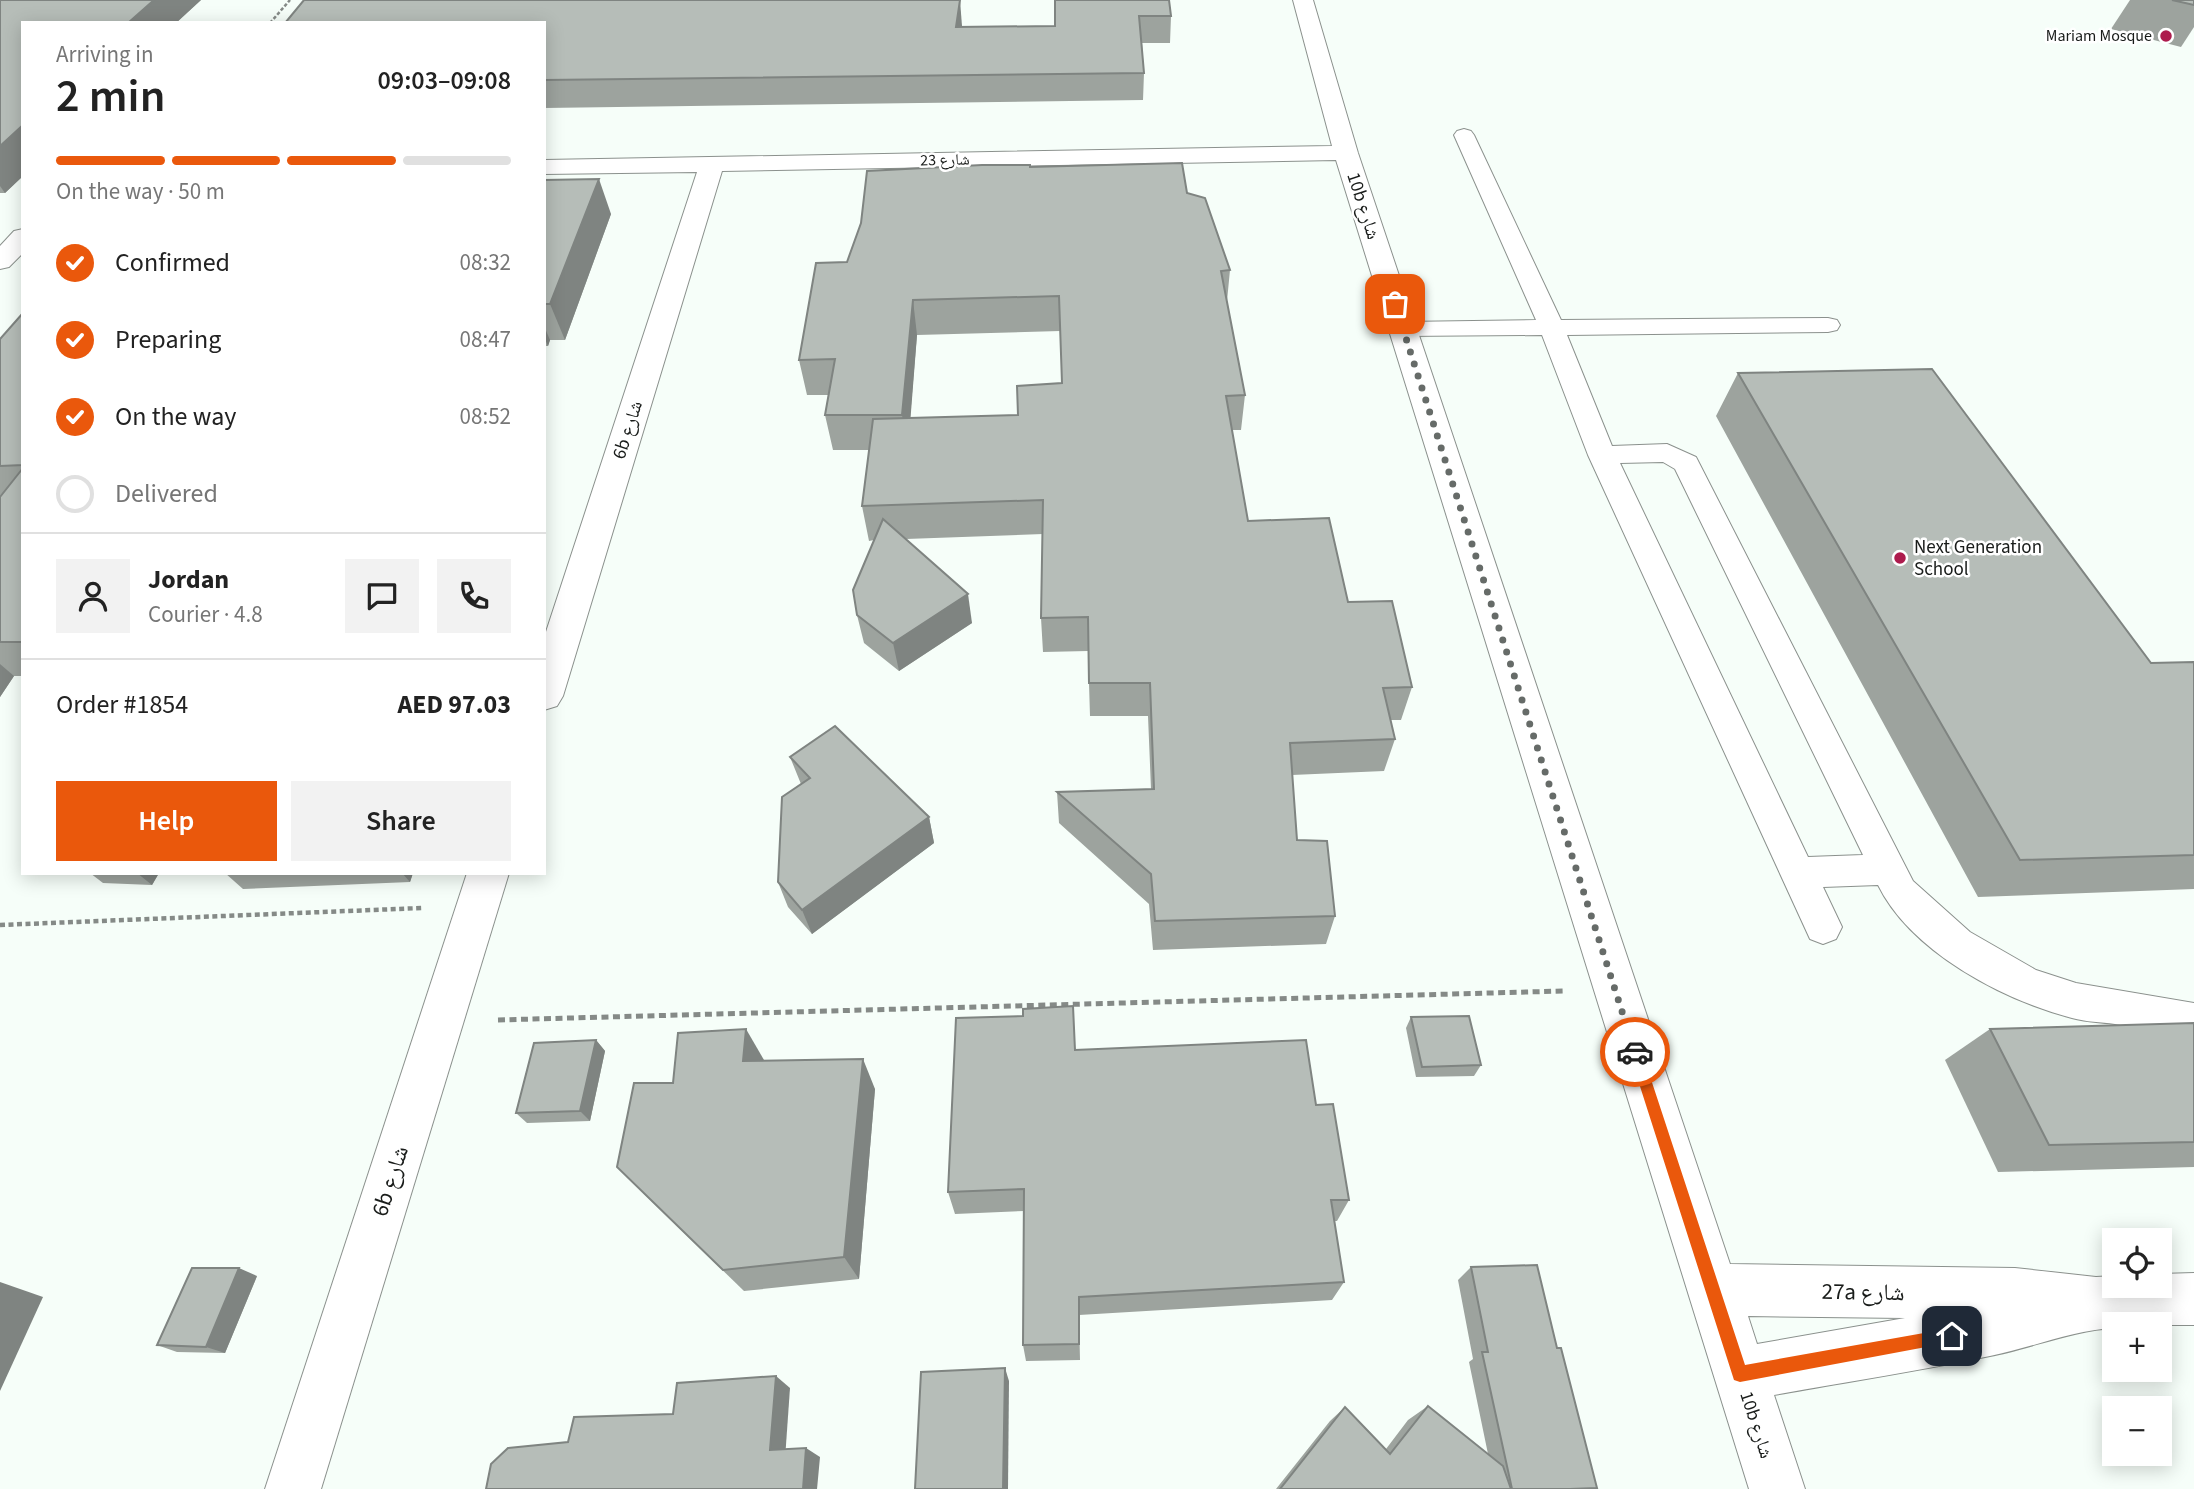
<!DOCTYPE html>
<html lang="en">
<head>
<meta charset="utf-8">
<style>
	body { margin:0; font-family:"Source Sans 3","Noto Naskh Arabic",sans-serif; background:#f2f2f2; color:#222; height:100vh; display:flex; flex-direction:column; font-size:26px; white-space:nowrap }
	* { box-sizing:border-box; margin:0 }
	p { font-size:23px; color:#767676 }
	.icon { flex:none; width:38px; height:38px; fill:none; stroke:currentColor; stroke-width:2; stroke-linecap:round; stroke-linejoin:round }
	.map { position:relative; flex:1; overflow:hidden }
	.panel { position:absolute; left:21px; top:21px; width:525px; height:854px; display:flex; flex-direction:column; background:#fff; border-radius:0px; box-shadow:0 4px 18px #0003 }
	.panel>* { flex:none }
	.fabs { position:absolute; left:2102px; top:1228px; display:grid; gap:14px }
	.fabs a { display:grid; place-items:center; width:70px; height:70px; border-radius:0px; background:#fff; box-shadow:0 4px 18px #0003; font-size:35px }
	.pin { position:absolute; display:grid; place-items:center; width:60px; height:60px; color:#fff; margin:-30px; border-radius:14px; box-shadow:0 4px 10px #0006 }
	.courier { position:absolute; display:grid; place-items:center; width:70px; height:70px; margin:-35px; border:5px solid #ea580c; border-radius:50%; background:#fff; color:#222; box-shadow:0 2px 9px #0007 }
	.summary em { font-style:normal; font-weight:600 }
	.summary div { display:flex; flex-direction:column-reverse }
	.summary { display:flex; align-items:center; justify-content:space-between; height:119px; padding:0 35px }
	h1 { font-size:46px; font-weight:600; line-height:52px }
	.bar { display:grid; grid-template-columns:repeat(4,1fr); gap:10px 7px; align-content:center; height:84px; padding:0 35px }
	.bar i { height:9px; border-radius:5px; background:#e0e0e0 }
	.bar .current { background:#ea580c }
	.bar p { grid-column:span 4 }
	.line { display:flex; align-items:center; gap:18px; padding:0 35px; border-top:2px solid #e0e0e0 }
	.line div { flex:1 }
	.round { display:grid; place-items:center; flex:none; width:74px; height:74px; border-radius:0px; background:#f2f2f2 }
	ol { padding:0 35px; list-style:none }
	li { display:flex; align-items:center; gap:21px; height:77px }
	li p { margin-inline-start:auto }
	li .icon { padding:7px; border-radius:50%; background:#ea580c; color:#fff; stroke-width:4 }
	li:last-child { color:#767676 }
	li i { width:38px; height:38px; border:4px solid #e0e0e0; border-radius:50% }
	.button { display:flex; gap:14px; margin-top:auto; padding:14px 35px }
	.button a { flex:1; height:80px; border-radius:0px; background:#ea580c; color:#fff; font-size:28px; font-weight:600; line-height:80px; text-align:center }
	.button a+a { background:#f2f2f2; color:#222 }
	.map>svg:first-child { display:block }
</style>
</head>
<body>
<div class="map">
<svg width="2194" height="1489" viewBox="0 0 2194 1489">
	<rect width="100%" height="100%" fill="#f6fef9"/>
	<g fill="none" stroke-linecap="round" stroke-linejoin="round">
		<defs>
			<path id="service" d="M1464 129 1471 131 1474 135 1561 320 1828 318 1837 320 1840 325 1837 330 1828 332 1567 335 1612 446 1667 444 1696 457 1913 881 1970 932 2036 970 2076 983 2194 1003V1039C2168 1034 2141 1029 2115 1024 2101 1022 2086 1022 2072 1018 2003 1000 1911 952 1878 885L1823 887 1842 927 1836 939 1823 944 1810 939 1588 455 1542 335 1403 336 1394 334 1391 329 1394 324 1403 322 1536 320 1454 135 1457 131ZM1663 462 1675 469 1863 855 1808 857 1620 463Z"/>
			<g id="minor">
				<path d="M1293 0H1313L1358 153 1730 1264 2015 1268 2096 1277 2114 1276V1286H2160V1274L2194 1273V1325H2114V1328C2073 1330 2031 1348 1990 1356 1918 1371 1846 1382 1774 1395L1805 1489H1749L1336 160 722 171 563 696 557 706 544 710V638L697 172 544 174V160L1332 146ZM1748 1316 1905 1318 1757 1344Z"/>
				<polygon points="23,229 23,253 9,267 0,269 0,246 14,231"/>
				<polygon points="467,873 509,873 321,1489 265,1489"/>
			</g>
		</defs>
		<!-- service casing -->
		<use href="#service" stroke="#8b918d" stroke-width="2"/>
		<!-- minor casing -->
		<use href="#minor" stroke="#8b918d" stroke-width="2"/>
		<!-- path-far2 -->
		<polyline stroke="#858a87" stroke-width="2.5" stroke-dasharray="3.5 2" stroke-linecap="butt" points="270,23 290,0"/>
		<!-- path-far1 -->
		<polyline stroke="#858a87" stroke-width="4.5" stroke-dasharray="5 3.5" stroke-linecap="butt" points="0,925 422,908"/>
		<!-- path -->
		<polyline stroke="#858a87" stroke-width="5" stroke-dasharray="7 4.5" stroke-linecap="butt" points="498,1020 1563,991"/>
		<!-- service -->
		<use href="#service" fill="#fff" fill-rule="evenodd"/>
		<!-- minor -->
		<use href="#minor" fill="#fff" fill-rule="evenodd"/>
	</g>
	<!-- wall -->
	<g fill="#9da39e" fill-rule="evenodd">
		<polygon points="0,0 201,0 176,23 23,23 23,176 5,193 0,193"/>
		<polygon points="1055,0 1171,16 1170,43 1142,43 1144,73 1143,100 544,108 544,23 962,27 1055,26"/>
		<polygon points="2130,0 2194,0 2194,27 2181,47 2111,29"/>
		<path d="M1030 167 1187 193 1230 270 1227 301 1245 395 1241 430H1232L1248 521 1348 602 1412 687 1401 720H1390L1395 739 1384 771 1292 775 1297 840 1335 916 1326 944 1153 950 1149 904 1059 823 1057 792 1151 789 1148 716H1090L1088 651 1043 652 1041 618 1043 534 906 539 972 623 899 671 864 643 857 615 874 540 869 541 862 506 869 450H833L825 415 829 395H807L799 360 847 262ZM1060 331 1062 383 1018 415 910 418 917 335Z"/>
		<polygon points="544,180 611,214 565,340 550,340 548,346 544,346"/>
		<polygon points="23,313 23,676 14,676 0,697 0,339"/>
		<polygon points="1738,373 2151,663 2194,662 2194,889 1978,897 1716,416"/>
		<polygon points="790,757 929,817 934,843 812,934 788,907 778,882 801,784"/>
		<polygon points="90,873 159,873 152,885 103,883"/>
		<polygon points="225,873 413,873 410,882 243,889"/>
		<polygon points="1411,1017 1481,1065 1474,1076 1416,1077 1406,1028"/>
		<polygon points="2194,1023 2194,1167 1998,1172 1945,1060 1990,1029"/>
		<polygon points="596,1040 605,1051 590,1121 527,1123 516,1113"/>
		<polygon points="1075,1050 1316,1105 1349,1200 1337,1221 1334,1221 1344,1282 1332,1300 1079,1315 1080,1360 1026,1361 1023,1345 1024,1211 955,1214 948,1192"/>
		<polygon points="763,1061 875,1089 859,1279 744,1291 643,1193"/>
		<polygon points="1471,1267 1557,1348 1597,1488 1592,1489 1276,1489 1330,1421 1345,1407 1386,1449 1408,1420 1428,1406 1488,1454 1469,1362 1473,1359 1458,1280"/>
		<polygon points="257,1276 225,1353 177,1352 157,1345"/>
	</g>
	<!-- shaded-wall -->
	<g fill="#7f8481">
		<polygon points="154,0 201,0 176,23 128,23"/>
		<polygon points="960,0 962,26 958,54 956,27"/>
		<polygon points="23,125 23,176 5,193 0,186 0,146"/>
		<polygon points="599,179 611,214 565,340 550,304"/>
		<polygon points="913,300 917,335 908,450 902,415"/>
		<polygon points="544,326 550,340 548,346 544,337"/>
		<polygon points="968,594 972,623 899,671 893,643"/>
		<polygon points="0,664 14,676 0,697"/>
		<polygon points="929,817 934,843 812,934 802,910"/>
		<polygon points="137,873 159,873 152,885"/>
		<polygon points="402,873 413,873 410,882"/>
		<polygon points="746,1029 764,1060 743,1061"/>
		<polygon points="596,1040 605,1051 590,1121 580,1111"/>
		<polygon points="863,1059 875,1089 859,1279 844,1257"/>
		<polygon points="239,1268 257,1276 225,1353 206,1347"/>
		<polygon points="0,1282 43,1297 0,1391"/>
		<polygon points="1005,1368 1009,1381 1008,1489 1003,1489"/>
		<polygon points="776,1376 790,1388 785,1459 770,1450"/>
		<polygon points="806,1448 820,1457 817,1489 803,1489"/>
	</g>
	<!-- building -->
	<g fill="#b6bdb8" stroke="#7f8481" stroke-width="2">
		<polygon points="0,0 154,0 128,23 23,23 23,125 0,146"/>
		<polygon points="304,0 960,0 956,27 1055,26 1055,0 1169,0 1171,16 1139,16 1144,73 544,80 544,23 285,23"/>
		<polygon points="2172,0 2194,0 2194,5"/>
		<polygon points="1182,163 1187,193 1205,198 1230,270 1221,271 1245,395 1226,396 1248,521 1329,518 1348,602 1392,601 1412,687 1383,688 1395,739 1290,743 1297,840 1327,841 1335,916 1155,921 1151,874 1057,792 1154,789 1150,683 1089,683 1088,617 1041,618 1043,500 862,506 873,419 1018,415 1017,386 1062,383 1059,296 913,300 902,415 825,415 835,359 799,360 816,263 847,262 861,223 867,171 982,165 1030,165 1030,167"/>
		<polygon points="599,179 550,304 544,304 544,180"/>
		<polygon points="23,313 23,465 0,466 0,339"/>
		<polygon points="1932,369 2151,663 2194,662 2194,855 2020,860 1738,373"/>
		<polygon points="23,468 23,642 0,642 0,497"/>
		<polygon points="883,519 968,594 893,643 857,615 853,590"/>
		<polygon points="835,726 929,817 802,910 778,882 782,797 810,778 790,757"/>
		<polygon points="1073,1006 1075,1050 1306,1040 1316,1105 1333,1104 1349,1200 1331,1200 1344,1282 1079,1297 1079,1344 1023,1345 1024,1189 948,1192 956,1018 1023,1016 1023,1009"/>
		<polygon points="1469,1016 1481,1065 1422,1067 1411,1017"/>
		<polygon points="2194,1023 2194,1142 2049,1145 1990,1029"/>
		<polygon points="746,1029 743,1061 863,1059 844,1257 723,1270 617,1167 634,1083 673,1083 678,1033"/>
		<polygon points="596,1040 580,1111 516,1113 534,1043"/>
		<polygon points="1537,1265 1557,1348 1561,1348 1597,1488 1570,1489 1512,1489 1482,1352 1488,1352 1471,1267"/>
		<polygon points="192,1268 239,1268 206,1347 157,1345"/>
		<polygon points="1005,1368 1003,1489 915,1489 921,1372"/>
		<polygon points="776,1376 770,1450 806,1448 803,1489 486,1489 491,1464 508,1448 568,1442 574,1417 673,1414 677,1383"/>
		<polygon points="1428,1406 1503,1466 1511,1489 1280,1489 1345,1407 1390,1454"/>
	</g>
	<!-- route -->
	<polygon fill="#ea580c" points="1635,1046 1642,1052 1745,1365 1952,1328 1958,1330 1960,1336 1958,1341 1740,1382 1734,1380 1629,1052"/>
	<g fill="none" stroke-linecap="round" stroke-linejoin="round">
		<!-- done -->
		<polyline stroke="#666b68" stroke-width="7" stroke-dasharray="0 12.6" points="1395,304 1635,1052"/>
	</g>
	<!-- markers -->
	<g fill="#ad1b4d" stroke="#fff" stroke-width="2.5">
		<circle cx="2166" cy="36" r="7"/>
		<circle cx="1900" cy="558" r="7"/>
	</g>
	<g text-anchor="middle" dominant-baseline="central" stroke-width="5" stroke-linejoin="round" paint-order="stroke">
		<!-- far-poi labels -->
		<g font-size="16" fill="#191c1a" stroke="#fff" text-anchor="end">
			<text x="2152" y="36">Mariam Mosque</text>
		</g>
		<!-- far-street labels -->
		<g font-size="16" fill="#191c1a" stroke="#fff">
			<text transform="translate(945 160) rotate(-1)">شارع 23</text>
		</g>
		<!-- street labels -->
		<g font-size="19" fill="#191c1a" stroke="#fff">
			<text transform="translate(1363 206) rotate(72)">10b شارع</text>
			<text transform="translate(628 430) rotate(-72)">6b شارع</text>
			<text transform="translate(1756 1425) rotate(72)">10b شارع</text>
		</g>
		<!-- poi labels -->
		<g font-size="19" fill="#191c1a" stroke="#fff" text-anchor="start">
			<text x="1914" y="547">Next Generation<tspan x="1914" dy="22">School</tspan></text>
		</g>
		<!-- near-street labels -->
		<g font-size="23" fill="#191c1a" stroke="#fff">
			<text transform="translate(390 1181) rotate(-72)">6b شارع</text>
			<text transform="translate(1863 1292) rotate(1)">27a شارع</text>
		</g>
	</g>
</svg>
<div class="fabs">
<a><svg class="icon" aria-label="locate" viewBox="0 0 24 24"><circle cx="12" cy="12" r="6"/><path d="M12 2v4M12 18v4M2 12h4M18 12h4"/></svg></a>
<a>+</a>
<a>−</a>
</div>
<div class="pin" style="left:1395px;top:304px;background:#ea580c"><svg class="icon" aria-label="bag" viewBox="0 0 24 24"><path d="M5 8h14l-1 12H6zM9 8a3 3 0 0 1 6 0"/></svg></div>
<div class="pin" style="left:1952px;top:1336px;background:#1f2937"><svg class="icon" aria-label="home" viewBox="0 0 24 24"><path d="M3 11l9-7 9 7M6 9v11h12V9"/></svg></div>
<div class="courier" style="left:1635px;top:1052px"><svg class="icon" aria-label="car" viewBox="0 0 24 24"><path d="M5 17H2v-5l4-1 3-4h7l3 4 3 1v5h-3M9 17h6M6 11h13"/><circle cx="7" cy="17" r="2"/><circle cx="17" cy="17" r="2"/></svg></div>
<section class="panel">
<div class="summary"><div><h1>2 min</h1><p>Arriving in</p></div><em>09:03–09:08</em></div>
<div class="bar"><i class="current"></i><i class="current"></i><i class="current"></i><i></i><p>On the way · 50 m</p></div>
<ol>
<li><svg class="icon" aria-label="check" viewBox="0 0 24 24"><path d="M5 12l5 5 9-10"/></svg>Confirmed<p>08:32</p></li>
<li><svg class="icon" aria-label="check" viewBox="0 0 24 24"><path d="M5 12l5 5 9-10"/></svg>Preparing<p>08:47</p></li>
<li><svg class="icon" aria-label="check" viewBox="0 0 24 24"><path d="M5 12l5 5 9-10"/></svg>On the way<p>08:52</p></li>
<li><i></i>Delivered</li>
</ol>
<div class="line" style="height:126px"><a class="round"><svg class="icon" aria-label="person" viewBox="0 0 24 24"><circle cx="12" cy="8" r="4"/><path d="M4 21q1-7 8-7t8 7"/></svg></a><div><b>Jordan</b><p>Courier · 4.8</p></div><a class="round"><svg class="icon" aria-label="chat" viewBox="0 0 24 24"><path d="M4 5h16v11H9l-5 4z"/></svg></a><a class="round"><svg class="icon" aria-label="phone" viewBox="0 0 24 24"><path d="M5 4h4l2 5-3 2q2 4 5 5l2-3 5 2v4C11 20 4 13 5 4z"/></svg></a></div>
<div class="line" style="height:91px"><div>Order #1854</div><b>AED 97.03</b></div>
<div class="button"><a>Help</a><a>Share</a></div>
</section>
</div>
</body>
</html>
